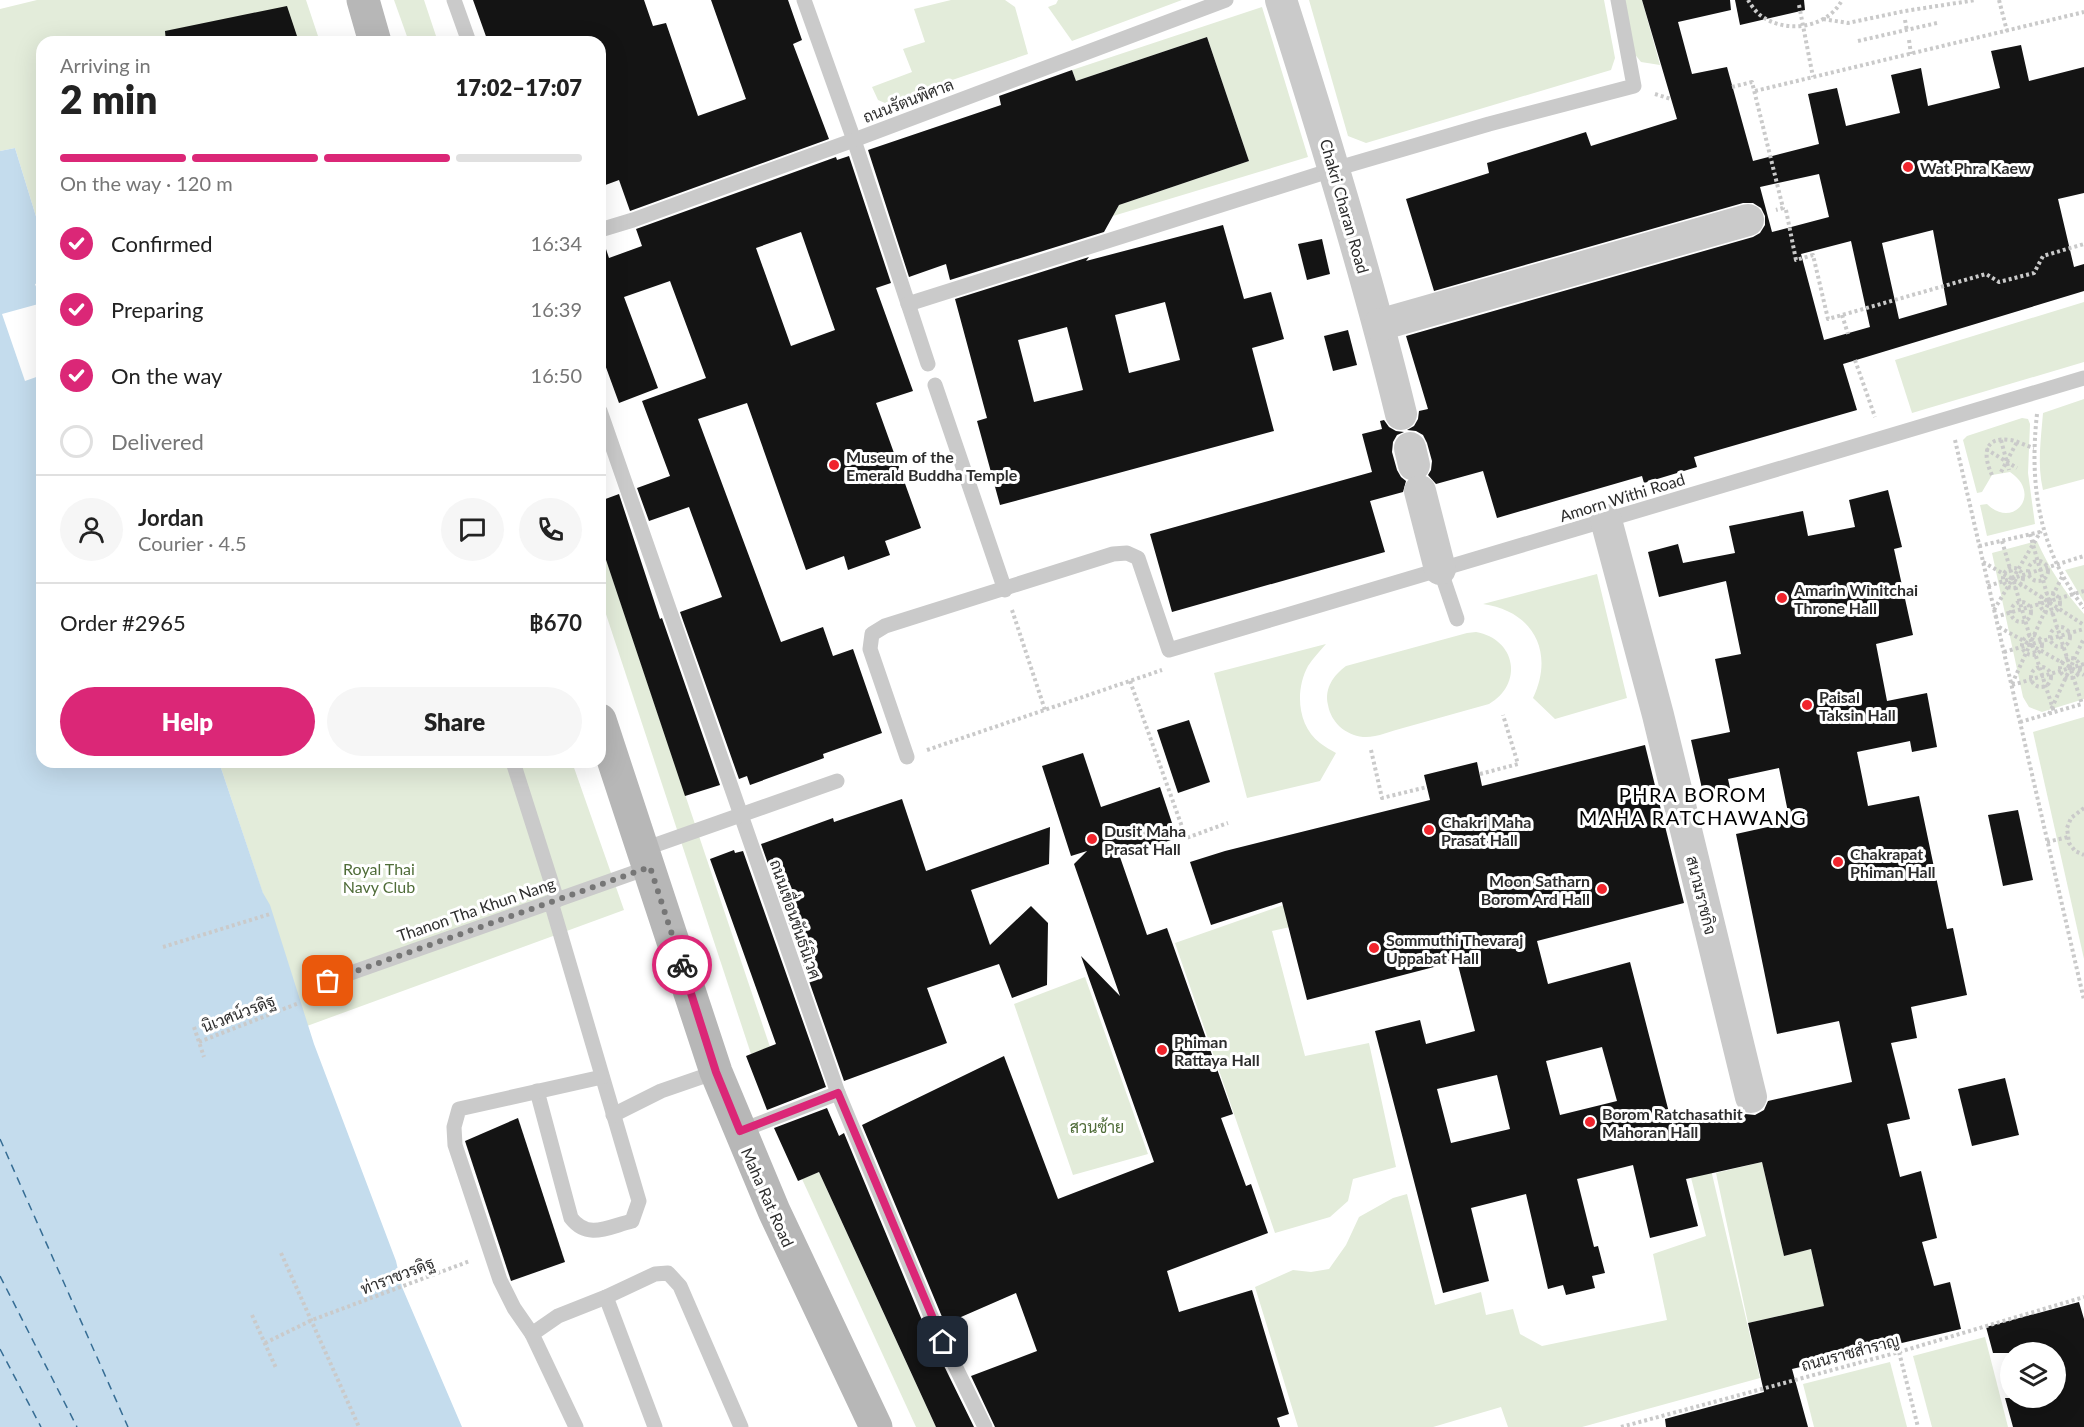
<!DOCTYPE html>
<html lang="en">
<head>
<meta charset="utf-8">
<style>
	body { margin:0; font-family:Lato,Sarabun,sans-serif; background:#f6f6f6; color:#222; height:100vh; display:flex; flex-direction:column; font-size:22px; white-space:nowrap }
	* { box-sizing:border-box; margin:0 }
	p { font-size:20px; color:#767676 }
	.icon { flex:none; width:33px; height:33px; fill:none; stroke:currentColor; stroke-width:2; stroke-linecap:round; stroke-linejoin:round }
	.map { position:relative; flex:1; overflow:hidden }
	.drawer { position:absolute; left:36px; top:36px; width:570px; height:732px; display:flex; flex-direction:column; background:#fff; border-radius:18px; box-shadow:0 6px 24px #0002 }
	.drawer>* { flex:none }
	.tools { position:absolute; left:2000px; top:1342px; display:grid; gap:12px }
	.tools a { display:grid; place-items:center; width:66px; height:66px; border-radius:50%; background:#fff; box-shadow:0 6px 24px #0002; font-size:30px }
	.pin { position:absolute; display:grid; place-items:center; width:51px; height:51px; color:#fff; margin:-26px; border-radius:12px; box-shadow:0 3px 9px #0006 }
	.courier { position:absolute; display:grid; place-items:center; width:60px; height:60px; margin:-30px; border:4px solid #db2777; border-radius:50%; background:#fff; color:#222; box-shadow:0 2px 8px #0007 }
	.summary em { font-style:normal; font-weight:800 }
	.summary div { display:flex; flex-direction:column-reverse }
	.summary { display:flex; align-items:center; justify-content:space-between; height:102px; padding:0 24px }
	h1 { font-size:39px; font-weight:800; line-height:45px }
	.bar { display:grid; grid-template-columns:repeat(4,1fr); gap:9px 6px; align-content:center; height:72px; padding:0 24px }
	.bar i { height:8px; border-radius:4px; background:#e0e0e0 }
	.bar .active { background:#db2777 }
	.bar p { grid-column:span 4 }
	.line { display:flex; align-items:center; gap:15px; padding:0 24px; border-top:2px solid #e0e0e0 }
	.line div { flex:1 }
	.round { display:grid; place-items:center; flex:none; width:63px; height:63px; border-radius:32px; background:#f6f6f6 }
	ol { padding:0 24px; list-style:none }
	li { display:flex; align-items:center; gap:18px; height:66px }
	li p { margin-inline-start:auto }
	li .icon { padding:6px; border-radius:50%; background:#db2777; color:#fff; stroke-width:4 }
	li:last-child { color:#767676 }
	li i { width:33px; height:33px; border:3px solid #e0e0e0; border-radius:50% }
	.primary-button { display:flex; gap:12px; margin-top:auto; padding:12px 24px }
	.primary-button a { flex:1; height:69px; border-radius:36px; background:#db2777; color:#fff; font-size:24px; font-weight:800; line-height:69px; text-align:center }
	.primary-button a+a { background:#f6f6f6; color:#222 }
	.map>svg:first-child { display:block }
</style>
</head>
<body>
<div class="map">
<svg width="2084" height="1427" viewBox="0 0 2084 1427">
	<rect width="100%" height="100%" fill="#fff"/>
	<!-- green -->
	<g fill="#e3ecda">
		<polygon points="37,0 306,0 320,42 42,42 42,236 15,148 0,151 0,9"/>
		<polygon points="394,0 424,0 438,42 409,42"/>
		<polygon points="951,0 1005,0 1015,7 1028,54 885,103 878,100 872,87 912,72 903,49 925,42 914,9"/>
		<polygon points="1058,0 1182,0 1072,41 1048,7 1056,4"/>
		<polygon points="1309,0 1604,0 1615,58 1611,70 1366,143 1348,136"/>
		<polygon points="1624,0 1642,0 1660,65 1641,62 1633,52"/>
		<polygon points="1262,7 1308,157 1113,216 1119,205 1249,161 1207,37 1076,81 1072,70"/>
		<polygon points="2084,302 2084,362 1912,413 1895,360"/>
		<path d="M2084 399V479L2043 490C2037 464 2041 439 2043 413Z"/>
		<path d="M2022 418 2028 419 2030 424 2028 473 2035 524 1987 536 1980 505 1987 504C2013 530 2043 494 2010 472L1992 475 1982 492 1977 493 1963 440 1967 436Z"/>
		<path d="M2037 541C2049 568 2064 591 2084 614V699L2042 712 2029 707 2023 697 1992 553Z"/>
		<polygon points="600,542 770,1047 751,1054 600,596"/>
		<polygon points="2084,565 2084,602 2065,570"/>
		<path d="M1597 574 1627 698 1555 719 1533 698C1555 652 1533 611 1483 604Z"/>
		<path d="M1476 632C1516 639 1524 684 1489 704 1460 712 1432 720 1403 728 1391 731 1376 738 1363 737 1345 735 1331 722 1328 705 1324 688 1334 675 1346 666L1467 633Z"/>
		<path d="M1326 644C1320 651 1313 658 1308 666 1295 690 1297 725 1320 743 1325 747 1331 750 1336 753L1320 781 1247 798 1214 673Z"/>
		<polygon points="2084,717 2084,959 2033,732"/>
		<polygon points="219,762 572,762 624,910 307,1026"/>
		<polygon points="1326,890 1331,918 1272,931 1305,1056 1369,1043 1396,1167 1353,1179 1348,1201 1330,1217 1275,1233 1175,943"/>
		<polygon points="1085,977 1148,1154 1073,1175 1014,1004"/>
		<polygon points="1702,1120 1712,1174 1760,1378 1582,1427 1508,1427 1501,1407 1433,1427 1298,1427 1255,1287 1293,1270 1311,1272 1329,1269 1346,1245 1359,1217 1393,1198 1407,1194 1435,1305 1481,1292 1486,1315 1513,1309 1520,1334 1542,1346 1667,1320 1653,1254 1706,1236 1678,1127"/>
		<polygon points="1762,1162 1784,1256 1811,1249 1824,1306 1748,1323 1716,1173"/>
		<polygon points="819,1172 936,1427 916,1427 802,1179"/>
		<polygon points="1985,1337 2008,1427 1932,1427 1913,1356"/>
		<polygon points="1890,1362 1907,1427 1814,1427 1803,1384"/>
	</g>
	<!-- water -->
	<polygon fill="#c4dced" points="15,148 42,236 42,762 219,762 263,893 270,905 314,1044 396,1261 402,1287 462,1427 0,1427 0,151"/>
	<!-- pier -->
	<polygon fill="#fff" points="42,282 42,375 25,381 2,314 42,303 35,284"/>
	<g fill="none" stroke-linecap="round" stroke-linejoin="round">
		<!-- ferry -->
		<g stroke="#366d94" stroke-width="1.5" stroke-dasharray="8 6" stroke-linecap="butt">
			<polyline points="0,1139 128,1427"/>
			<polyline points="0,1276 77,1427"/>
			<polyline points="0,1349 41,1427"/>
		</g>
	</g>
	<!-- building -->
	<g fill="#141414" fill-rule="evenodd">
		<polygon points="473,0 644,0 653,26 666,23 698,116 746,99 711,0 788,0 802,40 793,44 829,139 630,211 619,180 600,187 600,42 488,42"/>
		<path d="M1642 0H1730L1731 10 1678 22 1692 74 1727 67 1753 161 1819 144 1808 94 1837 88 1846 126 1900 113 1891 75 1921 68 1928 106 2000 88 1991 51 2021 45 2029 81 2084 67V193L2058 199 2074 267 2084 264V291L1843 364 1857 410 1694 457 1697 467 1644 483 1642 476 1497 518 1483 471 1436 484 1428 475 1431 470 1432 461 1427 443 1423 435 1416 431 1407 430 1414 426 1418 419 1419 411 1428 409 1406 336 1753 237 1760 233 1765 225V216L1761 208 1753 203H1743L1434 291 1406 199 1489 173 1487 163 1586 132 1591 146 1677 119ZM1819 174 1829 217 1772 232 1760 187ZM1933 230 1947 305 1899 319 1882 243ZM1851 241 1870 327 1824 340 1801 254Z"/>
		<polygon points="1735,0 1804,0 1805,10 1740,25"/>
		<polygon points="287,6 299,42 166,42 165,31"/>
		<polygon points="1207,37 1249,161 1119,205 1104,232 950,280 946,264 909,277 868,150 1001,105 999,96 1072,70 1076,81"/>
		<path d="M849 156 891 283 876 288 913 391 876 403 921 528 885 541 890 555 848 570 844 556 806 570 747 403 698 419 781 642 823 627 833 656 853 649 882 733 823 754 824 758 750 785 747 776 739 779 680 612 722 597 689 507 649 521 637 488 670 476 642 401 706 378 670 281 624 297 658 388 619 403 600 351V240H603L609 258 642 246 636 229 836 157 837 160ZM801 232 835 330 791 346 756 248Z"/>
		<path d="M1223 225 1244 299 1271 292 1284 339 1252 348 1274 431 1000 505 977 421 987 418 955 299 1089 257 1086 261ZM1165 302 1180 360 1129 373 1115 315ZM1067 327 1083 390 1034 402 1018 340Z"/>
		<polygon points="1322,239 1330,274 1307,280 1298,244"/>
		<polygon points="1348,330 1357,365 1333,371 1324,336"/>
		<polygon points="1384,420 1389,427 1396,431 1404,432 1397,435 1393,442 1392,452 1397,470 1401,477 1406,481 1403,492 1370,501 1385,552 1172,612 1150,534 1372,472 1362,434 1382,429 1380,421"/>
		<path d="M1888 490 1902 547 1894 549 1913 635 1876 644 1887 701 1927 693 1937 747 1912 752 1910 741 1857 752 1868 806 1919 796 1947 929 1953 928 1967 995 1911 1007 1917 1038 1891 1043 1910 1119 1887 1124 1900 1177 1921 1171 1937 1238 1922 1242 1934 1286 1950 1282 1961 1329 1792 1369 1808 1427H1666L1665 1419 1764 1392 1748 1323 1824 1306 1811 1249 1784 1256 1762 1162 1686 1179 1698 1226 1650 1238 1633 1165 1577 1179 1594 1247 1598 1246 1605 1273 1592 1276 1595 1288 1566 1295 1563 1285 1548 1289 1526 1194 1471 1208 1489 1281 1443 1293 1375 1031 1420 1020 1426 1044 1475 1031 1457 961 1307 1000 1282 902 1211 925 1190 862 1225 851 1430 800 1424 775 1477 762 1482 786 1645 745 1684 903 1537 941 1548 984 1630 962 1672 1124 1737 1109 1745 1114 1755 1115 1764 1110 1768 1101 1852 1082 1839 1021 1777 1034 1736 834 1790 822 1779 768 1728 779 1730 788 1703 793 1691 740 1730 732 1715 659 1741 654 1726 581 1659 597 1648 552 1678 544 1683 563 1735 553 1729 526 1803 511 1808 536 1855 527 1849 500ZM1602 1047 1617 1101 1560 1115 1546 1061ZM1497 1075 1510 1129 1451 1143 1437 1089Z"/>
		<polygon points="619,494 660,619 662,618 720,785 685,796 600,542 600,501"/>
		<polygon points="1189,720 1210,782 1178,793 1157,730"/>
		<polygon points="1083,753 1101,807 1160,787 1177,838 1120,857 1147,935 1167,928 1233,1114 1221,1118 1246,1186 1251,1184 1268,1233 1167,1271 1179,1312 1252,1290 1289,1414 1277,1418 1280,1427 995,1427 971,1376 1037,1351 1016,1293 945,1324 862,1125 1004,1056 1058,1199 1154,1162 1081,956 1120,996 1074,864 1087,851 1071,856 1042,766"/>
		<polygon points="902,799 926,871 1050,827 1049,864 971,890 990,945 1031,906 1048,923 1047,985 1012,998 999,964 927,988 947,1043 844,1081 761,844 833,818 834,822"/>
		<polygon points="2018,810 2033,880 2003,886 1988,815"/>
		<polygon points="734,850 735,853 743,851 826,1087 767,1110 746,1056 776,1044 710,859"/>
		<polygon points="2005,1078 2019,1135 1972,1146 1958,1089"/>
		<polygon points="827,1108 839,1136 844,1133 924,1325 974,1427 936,1427 819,1172 798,1181 774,1128"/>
		<polygon points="518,1118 565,1262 511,1281 465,1141"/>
		<polygon points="2079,1302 2084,1319 2084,1427 2013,1427 2005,1398 2055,1398 2055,1353 1993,1353 1986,1327"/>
	</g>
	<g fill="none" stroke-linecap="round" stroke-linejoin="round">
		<!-- path -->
		<g stroke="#cacaca" stroke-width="4" stroke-dasharray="3 3" stroke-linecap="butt">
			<path d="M1748 0C1751 5 1755 11 1760 15 1784 34 1827 29 1842 0"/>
			<polyline points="1999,0 2007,31"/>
			<polyline points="1799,5 1813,77"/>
			<polyline points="1823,19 1848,23 1905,11 1976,0"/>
			<polyline points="1905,20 1907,31"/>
			<polyline points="1909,40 1911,54"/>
			<polyline points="1858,41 1937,23"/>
			<polyline points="1732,87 1752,82 1783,208 1776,210"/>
			<polyline points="1755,91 2084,12"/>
			<polyline points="1655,94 1671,99"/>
			<polyline points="1786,210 1796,260 1813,255 1828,319 1986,274 1999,282 2034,273 2043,256 2084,244"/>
			<polyline points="1842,315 1848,334"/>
			<polyline points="1855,360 1875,417"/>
			<path d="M2037 414C2029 486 2039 550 2084 608"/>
			<polyline points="1955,440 2084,1000"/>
			<polyline points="2001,440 2009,470"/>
			<polyline points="1986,449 2017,468"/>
			<polyline points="2001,472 2017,442"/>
			<path d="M1992 475C1983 456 1983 436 2010 440 2018 441 2026 446 2034 448"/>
			<polyline points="2030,534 2049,601"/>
			<polyline points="2002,541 2032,644 2054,712"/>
			<polyline points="1979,546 2040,532"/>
			<circle cx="2038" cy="571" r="10"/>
			<polyline points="1983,562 2021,584 2084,625"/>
			<circle cx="2013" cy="578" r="10"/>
			<polyline points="1988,586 2084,556"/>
			<circle cx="2050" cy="603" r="10"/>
			<polyline points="2050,601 2062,577"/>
			<circle cx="2021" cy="612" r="10"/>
			<polyline points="1012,610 1045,710"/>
			<polyline points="1994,610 2041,531"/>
			<polyline points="1995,617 2084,591"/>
			<circle cx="2060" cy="637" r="10"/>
			<polyline points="1999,627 2084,675"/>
			<circle cx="2032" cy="645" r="10"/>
			<polyline points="2004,652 2084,629"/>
			<circle cx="2070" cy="668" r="10"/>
			<circle cx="2041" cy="677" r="10"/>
			<polyline points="1130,681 1186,838 1228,823"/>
			<polyline points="2012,684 2049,602 2082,704"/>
			<polyline points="2012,685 2084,664"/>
			<polyline points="2049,714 2084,638"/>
			<polyline points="2020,722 2082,704"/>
			<polyline points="927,750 1162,670"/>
			<polyline points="1371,750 1382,798 1427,787"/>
			<polyline points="1480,774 1518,764 1503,715"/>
			<polyline points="2084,808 2071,818 2067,828 2069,843 2075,851 2084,855"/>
			<polyline points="2047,842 2068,837"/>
			<polyline points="163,947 270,914"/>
			<polyline points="194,1027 204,1057"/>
			<polyline points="199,1042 299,1003"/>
			<polyline points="281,1253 359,1427"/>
			<polyline points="252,1315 276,1368"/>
			<polyline points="265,1343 312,1320 470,1261"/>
			<polyline points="1899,1352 1918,1427"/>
			<polyline points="1621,1427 1899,1352 2084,1297"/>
		</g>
		<!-- lane -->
		<g stroke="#cacaca" stroke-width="15">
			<polyline points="454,0 469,42"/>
			<polyline points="804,0 854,140 928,364"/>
			<polyline points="600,230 633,220 854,140 1226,0"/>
			<polyline points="908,304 1335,169 1489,124 1634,86 1618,0"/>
			<polyline points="935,385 1005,590"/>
			<polyline points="600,411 838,1093 933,1321 985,1427"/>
			<polyline points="1440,569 1457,619"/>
			<polyline points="907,757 870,649 872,634 885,626 1113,554 1127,553 1138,558 1169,650 2084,378"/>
			<polyline points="513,762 557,900"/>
			<polyline points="644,849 837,781"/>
			<polyline points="314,986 650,867"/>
			<path d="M537 1091 571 1218C588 1240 608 1227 632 1221L639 1201 551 902"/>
			<polyline points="613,1115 661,1091 716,1072"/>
			<polyline points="740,1131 838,1093"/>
			<polyline points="606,1297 655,1427"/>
			<polyline points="532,1334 514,1308 500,1280 455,1145 454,1127 459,1109 602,1077"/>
			<polyline points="576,1427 532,1334 558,1316 606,1297 655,1274 668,1273 680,1286 741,1427"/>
		</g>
		<!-- street -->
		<g stroke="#cacaca" stroke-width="32">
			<path d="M1281 0C1325 137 1367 274 1401 414"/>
			<polyline points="1379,325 1748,220"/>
			<polyline points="1410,448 1414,465"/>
			<polyline points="1420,491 1440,569"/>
			<polyline points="1606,520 1658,715 1751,1097"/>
		</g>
		<!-- secondary -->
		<g stroke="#b7b7b7" stroke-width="33">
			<polyline points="363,0 375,42"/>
			<polyline points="600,720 716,1072 774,1211 876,1427"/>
		</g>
	</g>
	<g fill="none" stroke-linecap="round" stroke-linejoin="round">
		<!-- done -->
		<polyline stroke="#767676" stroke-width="6" stroke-dasharray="0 10.8" points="328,981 650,867 682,965"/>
		<!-- route -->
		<polyline stroke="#db2777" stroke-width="8" points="682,965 716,1072 740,1131 838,1093 943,1342"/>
	</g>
	<!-- markers -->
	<g fill="#f0242c" stroke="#fff" stroke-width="2">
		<circle cx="1908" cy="167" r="6"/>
		<circle cx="834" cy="465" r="6"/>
		<circle cx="1782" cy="598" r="6"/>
		<circle cx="1807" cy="705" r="6"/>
		<circle cx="1429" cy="830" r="6"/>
		<circle cx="1092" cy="839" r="6"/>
		<circle cx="1838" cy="862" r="6"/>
		<circle cx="1602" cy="889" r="6"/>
		<circle cx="1374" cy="948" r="6"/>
		<circle cx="1162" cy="1050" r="6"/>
		<circle cx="1590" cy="1122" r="6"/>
	</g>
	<g text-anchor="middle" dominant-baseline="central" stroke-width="6" stroke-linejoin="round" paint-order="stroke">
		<!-- street labels -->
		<g font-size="16" fill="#2d2d2d" stroke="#fff">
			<text transform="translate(908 100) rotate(-21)">ถนนรัตนพิศาล</text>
			<text transform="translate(1345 206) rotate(74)">Chakri Charan Road</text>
			<text transform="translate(1622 497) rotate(-17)">Amorn Withi Road</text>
			<text transform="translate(1702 895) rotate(76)">สนามราชกิจ</text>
			<text transform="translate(476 909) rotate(-19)">Thanon Tha Khun Nang</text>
			<text transform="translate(796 919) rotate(71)">ถนนเขื่อนขันธ์นิเวศ</text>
			<text transform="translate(238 1013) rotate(-21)">นิเวศน์วรดิฐ</text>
			<text transform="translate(768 1197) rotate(66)">Maha Rat Road</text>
			<text transform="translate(397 1275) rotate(-21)">ท่าราชวรดิฐ</text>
			<text transform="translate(1850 1352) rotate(-15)">ถนนราชสำราญ</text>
		</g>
		<!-- poi labels -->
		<g font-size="16" font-weight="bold" fill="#2d2d2d" stroke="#fff" text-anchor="start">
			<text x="1920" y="167">Wat Phra Kaew</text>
			<text x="846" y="456">Museum of the<tspan x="846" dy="18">Emerald Buddha Temple</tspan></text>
			<text x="1794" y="589">Amarin Winitchai<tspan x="1794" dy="18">Throne Hall</tspan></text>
			<text x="1819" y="696">Paisal<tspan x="1819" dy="18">Taksin Hall</tspan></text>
			<text x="1441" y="821">Chakri Maha<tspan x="1441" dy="18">Prasat Hall</tspan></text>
			<text x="1104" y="830">Dusit Maha<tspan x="1104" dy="18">Prasat Hall</tspan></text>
			<text x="1850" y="853">Chakrapat<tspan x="1850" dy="18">Phiman Hall</tspan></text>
			<text x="1590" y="880" text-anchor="end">Moon Satharn<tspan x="1590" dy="18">Borom Ard Hall</tspan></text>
			<text x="1386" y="939">Sommuthi Thevaraj<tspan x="1386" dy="18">Uppabat Hall</tspan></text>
			<text x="1174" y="1041">Phiman<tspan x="1174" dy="18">Rattaya Hall</tspan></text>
			<text x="1602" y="1113">Borom Ratchasathit<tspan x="1602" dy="18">Mahoran Hall</tspan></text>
		</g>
		<!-- park labels -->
		<g font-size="16" fill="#4f6c38" stroke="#fff">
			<text x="379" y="868">Royal Thai<tspan x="379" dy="18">Navy Club</tspan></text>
			<text x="1097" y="1126">สวนซ้าย</text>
		</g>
		<!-- quarter labels -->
		<g font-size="20" letter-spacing="1.5" fill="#000" stroke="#fff">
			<text x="1693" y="794">PHRA BOROM<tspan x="1693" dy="23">MAHA RATCHAWANG</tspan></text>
		</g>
	</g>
</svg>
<div class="tools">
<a><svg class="icon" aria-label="layers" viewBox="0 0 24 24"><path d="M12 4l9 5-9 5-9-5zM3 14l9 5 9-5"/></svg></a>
</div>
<div class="pin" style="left:328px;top:981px;background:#ea580c"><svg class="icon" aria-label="bag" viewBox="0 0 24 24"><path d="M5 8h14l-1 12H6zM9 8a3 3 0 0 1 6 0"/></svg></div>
<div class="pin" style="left:943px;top:1342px;background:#1f2937"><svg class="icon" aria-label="home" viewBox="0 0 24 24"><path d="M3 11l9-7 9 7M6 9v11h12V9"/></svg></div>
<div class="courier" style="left:682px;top:965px"><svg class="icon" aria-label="bike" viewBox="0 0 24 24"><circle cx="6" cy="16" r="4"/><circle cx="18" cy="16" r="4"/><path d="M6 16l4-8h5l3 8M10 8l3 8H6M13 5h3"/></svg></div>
<section class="drawer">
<div class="summary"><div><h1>2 min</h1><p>Arriving in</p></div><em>17:02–17:07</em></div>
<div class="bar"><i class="active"></i><i class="active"></i><i class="active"></i><i></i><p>On the way · 120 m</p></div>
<ol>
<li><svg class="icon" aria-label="check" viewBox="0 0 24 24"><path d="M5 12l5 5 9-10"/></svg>Confirmed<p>16:34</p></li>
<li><svg class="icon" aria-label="check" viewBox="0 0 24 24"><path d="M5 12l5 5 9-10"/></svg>Preparing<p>16:39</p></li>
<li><svg class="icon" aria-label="check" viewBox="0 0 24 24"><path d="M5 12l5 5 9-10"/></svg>On the way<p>16:50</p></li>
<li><i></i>Delivered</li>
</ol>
<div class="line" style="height:108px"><a class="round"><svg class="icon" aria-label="person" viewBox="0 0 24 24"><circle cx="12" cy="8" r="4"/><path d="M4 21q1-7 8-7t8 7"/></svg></a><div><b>Jordan</b><p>Courier · 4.5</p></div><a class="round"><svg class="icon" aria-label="chat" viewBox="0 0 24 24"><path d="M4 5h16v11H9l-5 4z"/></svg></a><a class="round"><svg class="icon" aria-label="phone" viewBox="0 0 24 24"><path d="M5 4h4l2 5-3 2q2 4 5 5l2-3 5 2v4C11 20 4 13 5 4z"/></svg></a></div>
<div class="line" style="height:78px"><div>Order #2965</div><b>฿670</b></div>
<div class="primary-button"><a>Help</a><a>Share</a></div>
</section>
</div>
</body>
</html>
